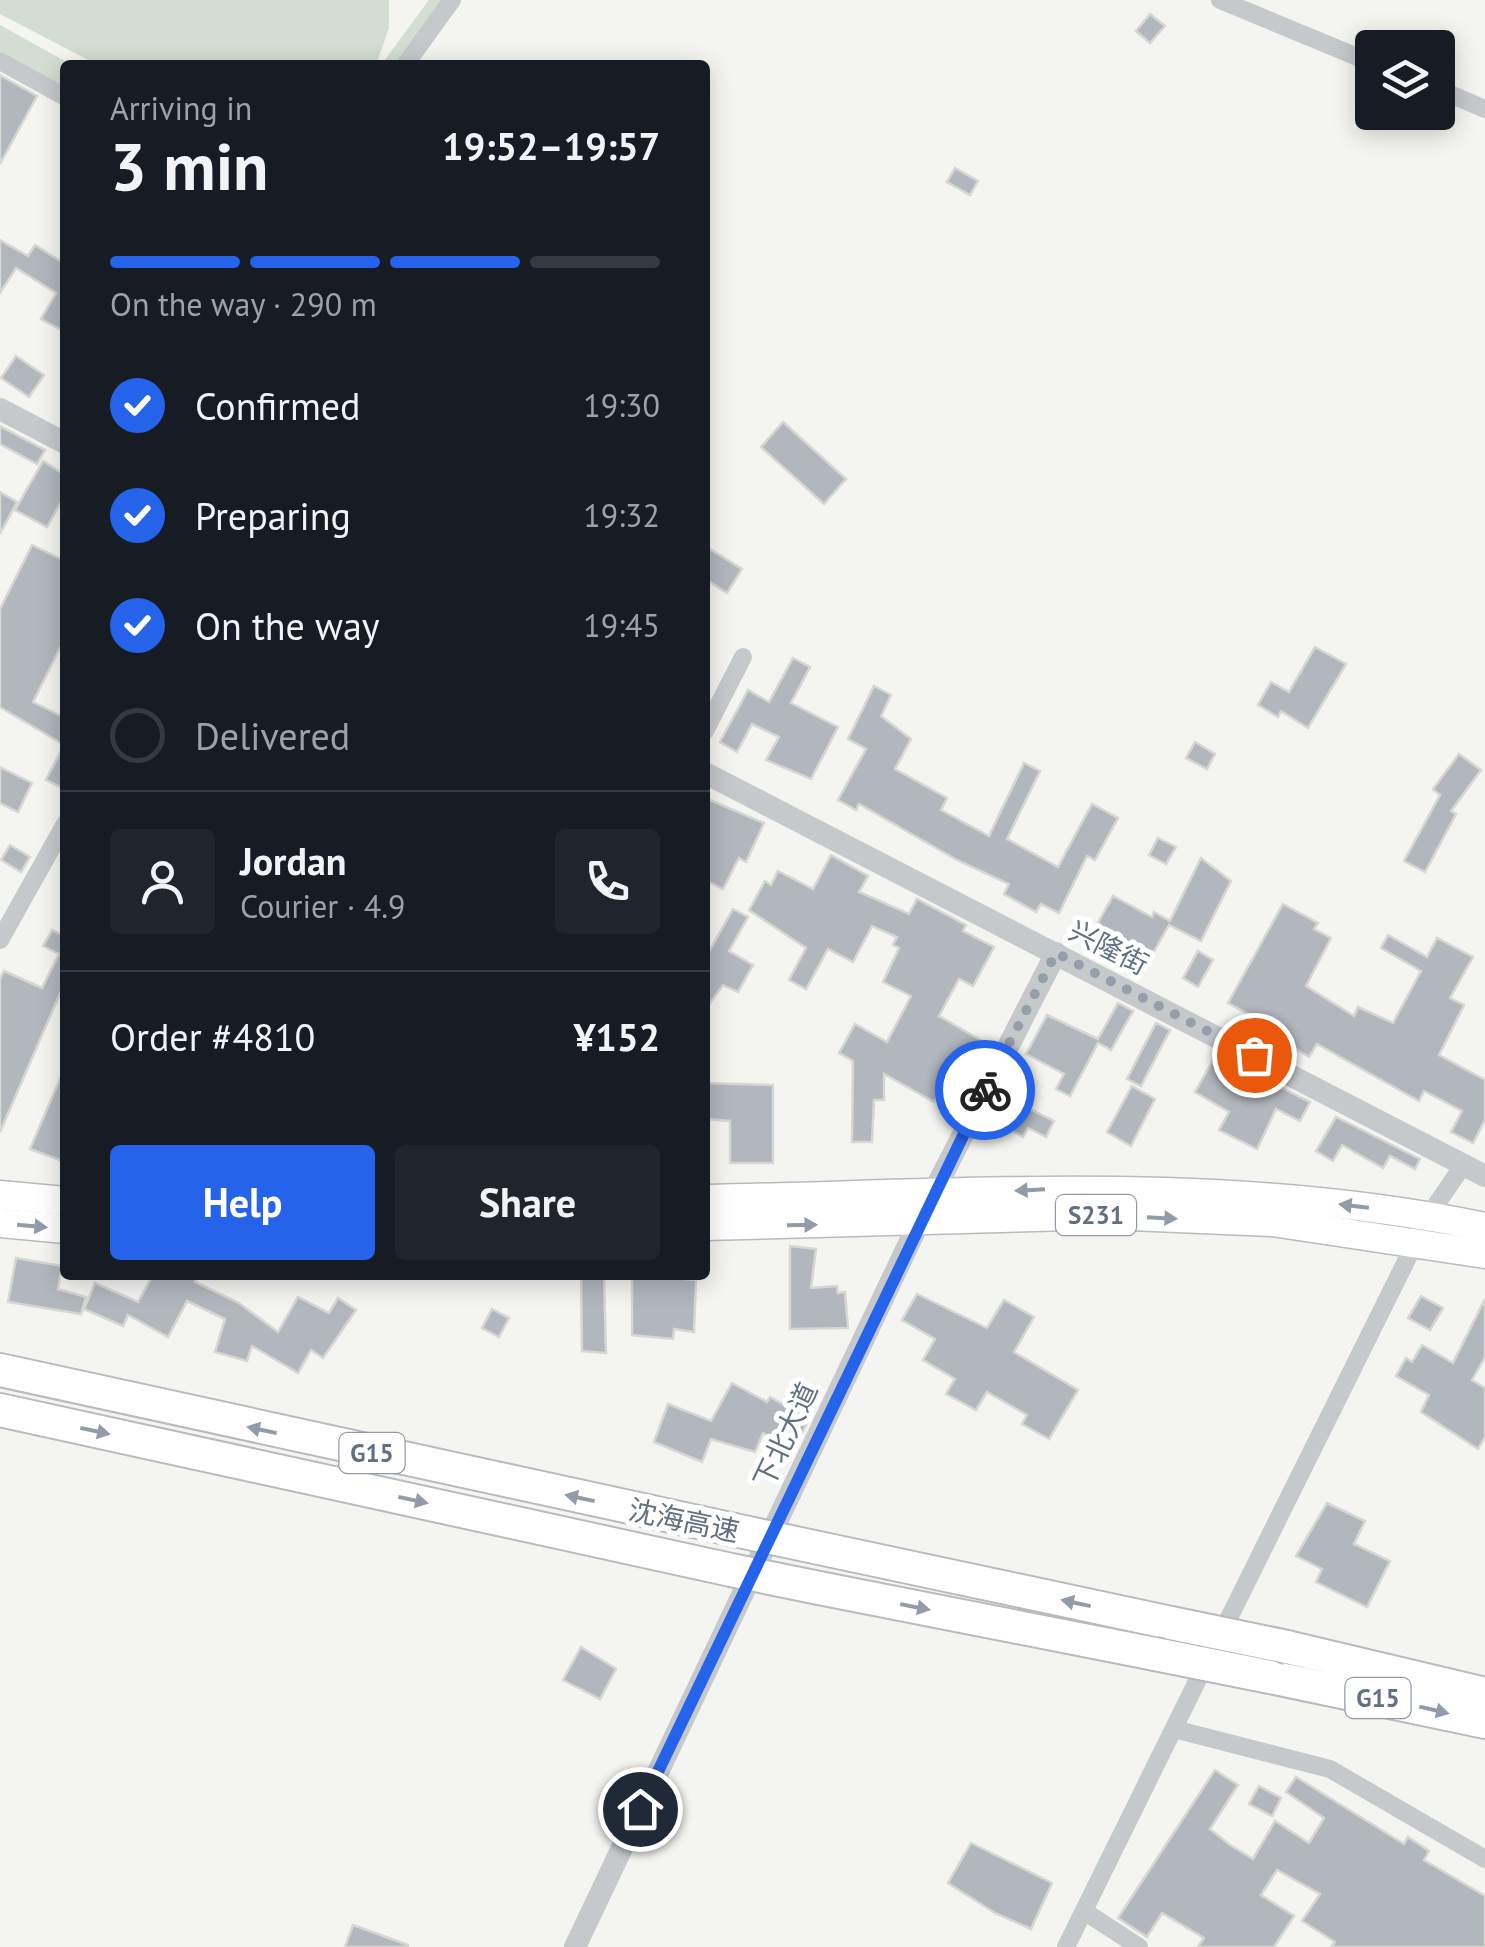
<!DOCTYPE html>
<html lang="en">
<head>
<meta charset="utf-8">
<style>
	body { margin:0; font-family:"PT Sans","Noto Sans SC",sans-serif; background:#20242c; color:#f1f3f6; height:100vh; display:flex; flex-direction:column; font-size:38px; white-space:nowrap }
	* { box-sizing:border-box; margin:0 }
	p { font-size:32px; color:#9ea1a6 }
	.icon { flex:none; width:55px; height:55px; fill:none; stroke:currentColor; stroke-width:2; stroke-linecap:round; stroke-linejoin:round }
	.map { position:relative; flex:1; overflow:hidden }
	.details { position:absolute; left:60px; top:60px; width:650px; height:1220px; display:flex; flex-direction:column; background:#171b24; border-radius:10px; box-shadow:0 5px 25px #0003 }
	.details>* { flex:none }
	.tools { position:absolute; left:1355px; top:30px; display:grid; gap:20px }
	.tools a { display:grid; place-items:center; width:100px; height:100px; border-radius:10px; background:#171b24; box-shadow:0 5px 25px #0003; font-size:50px }
	.pin { position:absolute; display:grid; place-items:center; width:85px; height:85px; color:#fff; margin:-42px; border:5px solid #fff; border-radius:50%; box-shadow:0 2px 10px #0007 }
	.courier { position:absolute; display:grid; place-items:center; width:100px; height:100px; margin:-50px; border:8px solid #2563eb; border-radius:50%; background:#fff; color:#222; box-shadow:0 2px 12px #0007 }
	.overview em { font-style:normal; font-weight:800 }
	.overview div { display:flex; flex-direction:column-reverse }
	.overview { display:flex; align-items:center; justify-content:space-between; height:170px; padding:0 50px }
	h1 { font-size:65px; font-weight:800; line-height:75px }
	.bar { display:grid; grid-template-columns:repeat(4,1fr); gap:15px 10px; align-content:center; height:120px; padding:0 50px }
	.bar i { height:12px; border-radius:8px; background:#363941 }
	.bar .active { background:#2563eb }
	.bar p { grid-column:span 4 }
	.line { display:flex; align-items:center; gap:25px; padding:0 50px; border-top:2px solid #363941 }
	.line div { flex:1 }
	.round { display:grid; place-items:center; flex:none; width:105px; height:105px; border-radius:10px; background:#20242c }
	ol { padding:0 50px; list-style:none }
	li { display:flex; align-items:center; gap:30px; height:110px }
	li p { margin-inline-start:auto }
	li .icon { padding:10px; border-radius:50%; background:#2563eb; color:#fff; stroke-width:4 }
	li:last-child { color:#9ea1a6 }
	li i { width:55px; height:55px; border:5px solid #363941; border-radius:50% }
	.primary-button { display:flex; gap:20px; margin-top:auto; padding:20px 50px }
	.primary-button a { flex:1; height:115px; border-radius:10px; background:#2563eb; color:#fff; font-size:40px; font-weight:800; line-height:115px; text-align:center }
	.primary-button a+a { background:#20242c; color:#f1f3f6 }
	.map>svg:first-child { display:block }
</style>
</head>
<body>
<div class="map">
<svg width="1485" height="1947" viewBox="0 0 1485 1947">
	<rect width="100%" height="100%" fill="#f4f5f0"/>
	<!-- green -->
	<g fill="#d4ddd1">
		<polygon points="0,0 389,0 389,28 376,65 98,65 0,14"/>
		<polygon points="429,0 451,0 400,65 381,65"/>
		<polygon points="0,25 72,65 65,65 65,88 0,51"/>
	</g>
	<!-- building -->
	<g fill="#b1b7bd" stroke="#d6d6d3" stroke-width="2.5">
		<polygon points="1150,14 1165,26 1150,43 1136,31"/>
		<polygon points="0,75 37,96 0,164"/>
		<polygon points="955,168 978,181 970,195 947,182"/>
		<polygon points="0,240 28,256 35,245 65,264 65,332 41,319 56,293 16,268 0,293"/>
		<polygon points="16,356 44,375 29,397 1,378"/>
		<polygon points="783,422 846,479 824,504 761,447"/>
		<polygon points="0,426 45,450 37,464 0,444"/>
		<polygon points="43,461 65,475 65,495 47,527 15,510"/>
		<polygon points="0,492 17,502 0,534"/>
		<polygon points="32,545 65,561 65,638 33,702 65,718 65,789 46,780 64,745 0,707 0,609"/>
		<polygon points="705,546 742,569 727,593 705,579"/>
		<polygon points="1315,647 1346,664 1308,728 1281,711 1278,717 1258,705 1271,682 1289,692"/>
		<polygon points="793,658 810,667 791,703 838,727 811,779 766,760 779,737 752,724 737,752 720,742 748,690 769,702"/>
		<polygon points="874,686 891,695 881,716 911,739 895,769 947,798 941,810 989,836 1024,763 1040,771 1007,839 1058,867 1092,804 1118,818 1095,860 1087,856 1059,913 1041,904 1036,912 1004,894 1009,884 957,860 859,804 856,810 838,800 866,749 848,739"/>
		<polygon points="1195,742 1215,754 1207,769 1186,758"/>
		<polygon points="1459,754 1481,770 1451,811 1456,814 1425,872 1404,861 1440,795 1433,789"/>
		<polygon points="0,767 32,783 18,812 0,803"/>
		<polygon points="705,798 764,823 746,862 739,858 723,889 705,880"/>
		<polygon points="1158,838 1176,847 1166,864 1149,855"/>
		<polygon points="10,845 30,857 21,872 1,860"/>
		<polygon points="831,855 868,876 859,892 909,914 917,899 966,925 963,931 994,947 973,986 959,979 939,1016 991,1046 977,1075 957,1063 934,1102 884,1074 884,1100 874,1100 872,1142 852,1142 853,1061 839,1053 855,1024 887,1042 911,996 883,982 899,948 893,945 897,937 872,926 853,962 828,949 806,989 789,980 806,948 749,910 765,881 771,885 778,871 813,889"/>
		<polygon points="1201,858 1231,881 1201,941 1169,925 1148,962 1095,928 1113,896 1152,917 1154,912 1170,921"/>
		<polygon points="1283,904 1318,923 1314,929 1331,938 1306,986 1354,1016 1358,1007 1393,1023 1421,971 1381,948 1388,935 1427,957 1437,938 1473,957 1450,998 1464,1005 1439,1055 1485,1080 1485,1120 1473,1143 1451,1132 1462,1111 1424,1091 1419,1101 1317,1044 1309,1057 1264,1029 1266,1024 1228,1003"/>
		<polygon points="733,909 748,917 729,951 753,965 738,992 723,985 705,1010 705,947 710,950"/>
		<polygon points="52,930 65,936 65,982 0,1132 0,979 4,971 42,988 59,954 43,946"/>
		<polygon points="1198,951 1213,960 1198,987 1183,978"/>
		<polygon points="1118,1003 1133,1011 1111,1050 1098,1043 1070,1096 1056,1089 1064,1074 1026,1054 1047,1015 1098,1039"/>
		<polygon points="1156,1023 1170,1030 1141,1086 1127,1079"/>
		<polygon points="1216,1055 1310,1102 1300,1121 1276,1109 1257,1149 1219,1130 1229,1112 1195,1092"/>
		<polygon points="65,1067 65,1162 30,1149"/>
		<polygon points="705,1083 773,1085 773,1163 730,1163 730,1121 705,1119"/>
		<polygon points="1132,1086 1155,1099 1131,1146 1107,1132"/>
		<polygon points="1010,1099 1054,1121 1046,1137 1028,1128 1023,1137 998,1123"/>
		<polygon points="1336,1117 1420,1159 1415,1169 1390,1156 1383,1168 1342,1145 1333,1161 1316,1151"/>
		<polygon points="790,1246 816,1249 811,1288 837,1286 838,1293 845,1292 848,1328 790,1329"/>
		<polygon points="16,1258 62,1266 58,1289 86,1297 81,1314 8,1302"/>
		<polygon points="153,1275 198,1275 195,1282 239,1303 278,1332 298,1297 329,1313 338,1298 356,1310 323,1358 311,1350 298,1373 252,1346 247,1361 215,1352 225,1319 187,1301 168,1337 128,1315 123,1326 84,1309 95,1283 138,1302"/>
		<polygon points="581,1275 604,1275 606,1353 582,1351"/>
		<polygon points="632,1275 696,1280 694,1332 674,1329 673,1339 632,1335"/>
		<polygon points="917,1294 987,1328 1004,1300 1034,1317 1014,1352 1078,1390 1049,1439 1022,1424 1027,1415 987,1392 976,1410 946,1394 955,1379 923,1360 935,1339 902,1320"/>
		<polygon points="1421,1296 1443,1308 1430,1330 1408,1318"/>
		<polygon points="1485,1299 1485,1357 1472,1380 1485,1388 1485,1437 1478,1449 1421,1412 1429,1395 1396,1376 1406,1358 1412,1362 1422,1345 1453,1363"/>
		<polygon points="492,1309 509,1318 499,1337 482,1328"/>
		<polygon points="732,1383 767,1402 770,1397 809,1419 793,1451 763,1433 755,1452 711,1439 702,1462 654,1442 668,1404 711,1421"/>
		<polygon points="1327,1503 1365,1521 1354,1544 1390,1561 1367,1607 1316,1582 1322,1569 1296,1556"/>
		<polygon points="581,1647 616,1669 600,1699 563,1680"/>
		<polygon points="1215,1770 1238,1785 1210,1829 1230,1845 1253,1859 1275,1821 1309,1843 1324,1818 1286,1792 1296,1777 1404,1844 1408,1837 1429,1851 1424,1860 1485,1896 1485,1947 1331,1947 1335,1942 1302,1921 1320,1894 1277,1870 1261,1895 1294,1916 1274,1947 1198,1947 1204,1938 1162,1913 1147,1937 1118,1918"/>
		<polygon points="1259,1786 1281,1798 1272,1816 1249,1804"/>
		<polygon points="971,1843 1052,1883 1031,1929 995,1913 948,1883"/>
		<polygon points="353,1925 408,1945 408,1947 345,1947"/>
	</g>
	<g fill="none" stroke-linecap="round" stroke-linejoin="round">
		<defs>
			<g id="primary">
				<polyline points="0,1195 65,1201"/>
				<path d="M705 1199C966 1194 1227 1173 1485 1227"/>
				<polyline points="0,1223 65,1229"/>
				<polyline points="705,1226 1107,1215 1272,1222 1485,1254"/>
			</g>
			<g id="motorway">
				<polyline points="0,1370 744,1532"/>
				<polyline points="0,1410 731,1570"/>
				<polyline points="833,1551 1171,1623"/>
				<polyline points="819,1588 1155,1654"/>
				<polyline points="1287,1647 1485,1694"/>
				<polyline points="1270,1677 1485,1722"/>
			</g>
		</defs>
		<!-- primary casing -->
		<use href="#primary" stroke="#b8bbbf" stroke-width="31"/>
		<!-- motorway casing -->
		<use href="#motorway" stroke="#b8babd" stroke-width="36"/>
		<!-- minor -->
		<g stroke="#c6c9cc" stroke-width="18">
			<polyline points="1220,0 1372,63"/>
			<polyline points="0,61 65,97"/>
			<polyline points="405,65 452,0"/>
			<polyline points="1438,89 1485,109"/>
			<polyline points="705,731 743,657"/>
			<polyline points="0,940 65,824"/>
			<polyline points="1219,1638 1429,1215 1464,1164"/>
			<polyline points="1174,1729 1330,1769 1485,1859"/>
			<polyline points="1084,1911 1139,1947"/>
			<polyline points="1066,1947 1207,1661"/>
		</g>
		<!-- tertiary -->
		<g stroke="#c6c9cc" stroke-width="22">
			<polyline points="0,409 65,443"/>
			<polyline points="705,773 1485,1176"/>
			<polyline points="575,1947 932,1195 1056,953"/>
		</g>
		<!-- primary -->
		<use href="#primary" stroke="#fff" stroke-width="28"/>
		<!-- motorway -->
		<use href="#motorway" stroke="#fff" stroke-width="32"/>
		<defs>
			<g id="motorway-bridge">
				<polyline points="744,1532 833,1551"/>
				<polyline points="731,1570 819,1588"/>
				<polyline points="1171,1623 1287,1647"/>
				<polyline points="1155,1654 1270,1677"/>
			</g>
		</defs>
		<!-- motorway-bridge casing -->
		<use href="#motorway-bridge" stroke="#b8babd" stroke-width="36" stroke-linecap="butt"/>
		<!-- motorway-bridge -->
		<use href="#motorway-bridge" stroke="#fff" stroke-width="32"/>
	</g>
	<!-- one-way arrows -->
	<defs><path id="oneway-solid" d="M-6-.8H1V-3.2L6.5 0L1 3.2V.8H-6Z" transform="scale(2.5)"/></defs>
	<g fill="#909ca9">
		<use href="#oneway-solid" transform="translate(1030 1190) rotate(177)"/>
		<use href="#oneway-solid" transform="translate(1354 1206) rotate(-173)"/>
		<use href="#oneway-solid" transform="translate(1162 1218) rotate(3)"/>
		<use href="#oneway-solid" transform="translate(802 1225) rotate(-1)"/>
		<use href="#oneway-solid" transform="translate(32 1226) rotate(5)"/>
		<use href="#oneway-solid" transform="translate(262 1430) rotate(-168)"/>
		<use href="#oneway-solid" transform="translate(95 1431) rotate(12)"/>
		<use href="#oneway-solid" transform="translate(580 1498) rotate(-168)"/>
		<use href="#oneway-solid" transform="translate(413 1500) rotate(12)"/>
		<use href="#oneway-solid" transform="translate(1076 1603) rotate(-168)"/>
		<use href="#oneway-solid" transform="translate(915 1607) rotate(11)"/>
		<use href="#oneway-solid" transform="translate(1434 1710) rotate(13)"/>
	</g>
	<g fill="none" stroke-linecap="round" stroke-linejoin="round">
		<!-- done -->
		<polyline stroke="#949faa" stroke-width="10" stroke-dasharray="0 18" points="985,1090 1056,953 1254,1055"/>
		<!-- route -->
		<polyline stroke="#2563eb" stroke-width="12" points="640,1809 985,1090"/>
	</g>
	<g text-anchor="middle" dominant-baseline="central" stroke-width="10" stroke-linejoin="round" paint-order="stroke">
		<!-- shield labels -->
		<g fill="#fff" stroke="#909ca9" stroke-width="2.5">
			<rect x="1056" y="1195" width="80" height="40" rx="8"/>
			<rect x="339.5" y="1433" width="65" height="40" rx="8"/>
			<rect x="1345.5" y="1678" width="65" height="40" rx="8"/>
		</g>
		<g font-size="25" font-weight="bold" fill="#617184">
			<text x="1096" y="1215">S231</text>
			<text x="372" y="1453">G15</text>
			<text x="1378" y="1698">G15</text>
		</g>
		<!-- street labels -->
		<g font-size="28" fill="#617184" stroke="#fff">
			<text transform="translate(1109 947) rotate(27)">兴隆街</text>
			<text transform="translate(785 1435) rotate(-65)">下北大道</text>
			<text transform="translate(684 1520) rotate(12)">沈海高速</text>
		</g>
	</g>
</svg>
<div class="tools">
<a><svg class="icon" aria-label="layers" viewBox="0 0 24 24"><path d="M12 4l9 5-9 5-9-5zM3 14l9 5 9-5"/></svg></a>
</div>
<div class="pin" style="left:1254px;top:1055px;background:#ea580c"><svg class="icon" aria-label="bag" viewBox="0 0 24 24"><path d="M5 8h14l-1 12H6zM9 8a3 3 0 0 1 6 0"/></svg></div>
<div class="pin" style="left:640px;top:1809px;background:#1f2937"><svg class="icon" aria-label="home" viewBox="0 0 24 24"><path d="M3 11l9-7 9 7M6 9v11h12V9"/></svg></div>
<div class="courier" style="left:985px;top:1090px"><svg class="icon" aria-label="bike" viewBox="0 0 24 24"><circle cx="6" cy="16" r="4"/><circle cx="18" cy="16" r="4"/><path d="M6 16l4-8h5l3 8M10 8l3 8H6M13 5h3"/></svg></div>
<section class="details">
<div class="overview"><div><h1>3 min</h1><p>Arriving in</p></div><em>19:52–19:57</em></div>
<div class="bar"><i class="active"></i><i class="active"></i><i class="active"></i><i></i><p>On the way · 290 m</p></div>
<ol>
<li><svg class="icon" aria-label="check" viewBox="0 0 24 24"><path d="M5 12l5 5 9-10"/></svg>Confirmed<p>19:30</p></li>
<li><svg class="icon" aria-label="check" viewBox="0 0 24 24"><path d="M5 12l5 5 9-10"/></svg>Preparing<p>19:32</p></li>
<li><svg class="icon" aria-label="check" viewBox="0 0 24 24"><path d="M5 12l5 5 9-10"/></svg>On the way<p>19:45</p></li>
<li><i></i>Delivered</li>
</ol>
<div class="line" style="height:180px"><a class="round"><svg class="icon" aria-label="person" viewBox="0 0 24 24"><circle cx="12" cy="8" r="4"/><path d="M4 21q1-7 8-7t8 7"/></svg></a><div><b>Jordan</b><p>Courier · 4.9</p></div><a class="round"><svg class="icon" aria-label="phone" viewBox="0 0 24 24"><path d="M5 4h4l2 5-3 2q2 4 5 5l2-3 5 2v4C11 20 4 13 5 4z"/></svg></a></div>
<div class="line" style="height:130px"><div>Order #4810</div><b>¥152</b></div>
<div class="primary-button"><a>Help</a><a>Share</a></div>
</section>
</div>
</body>
</html>
